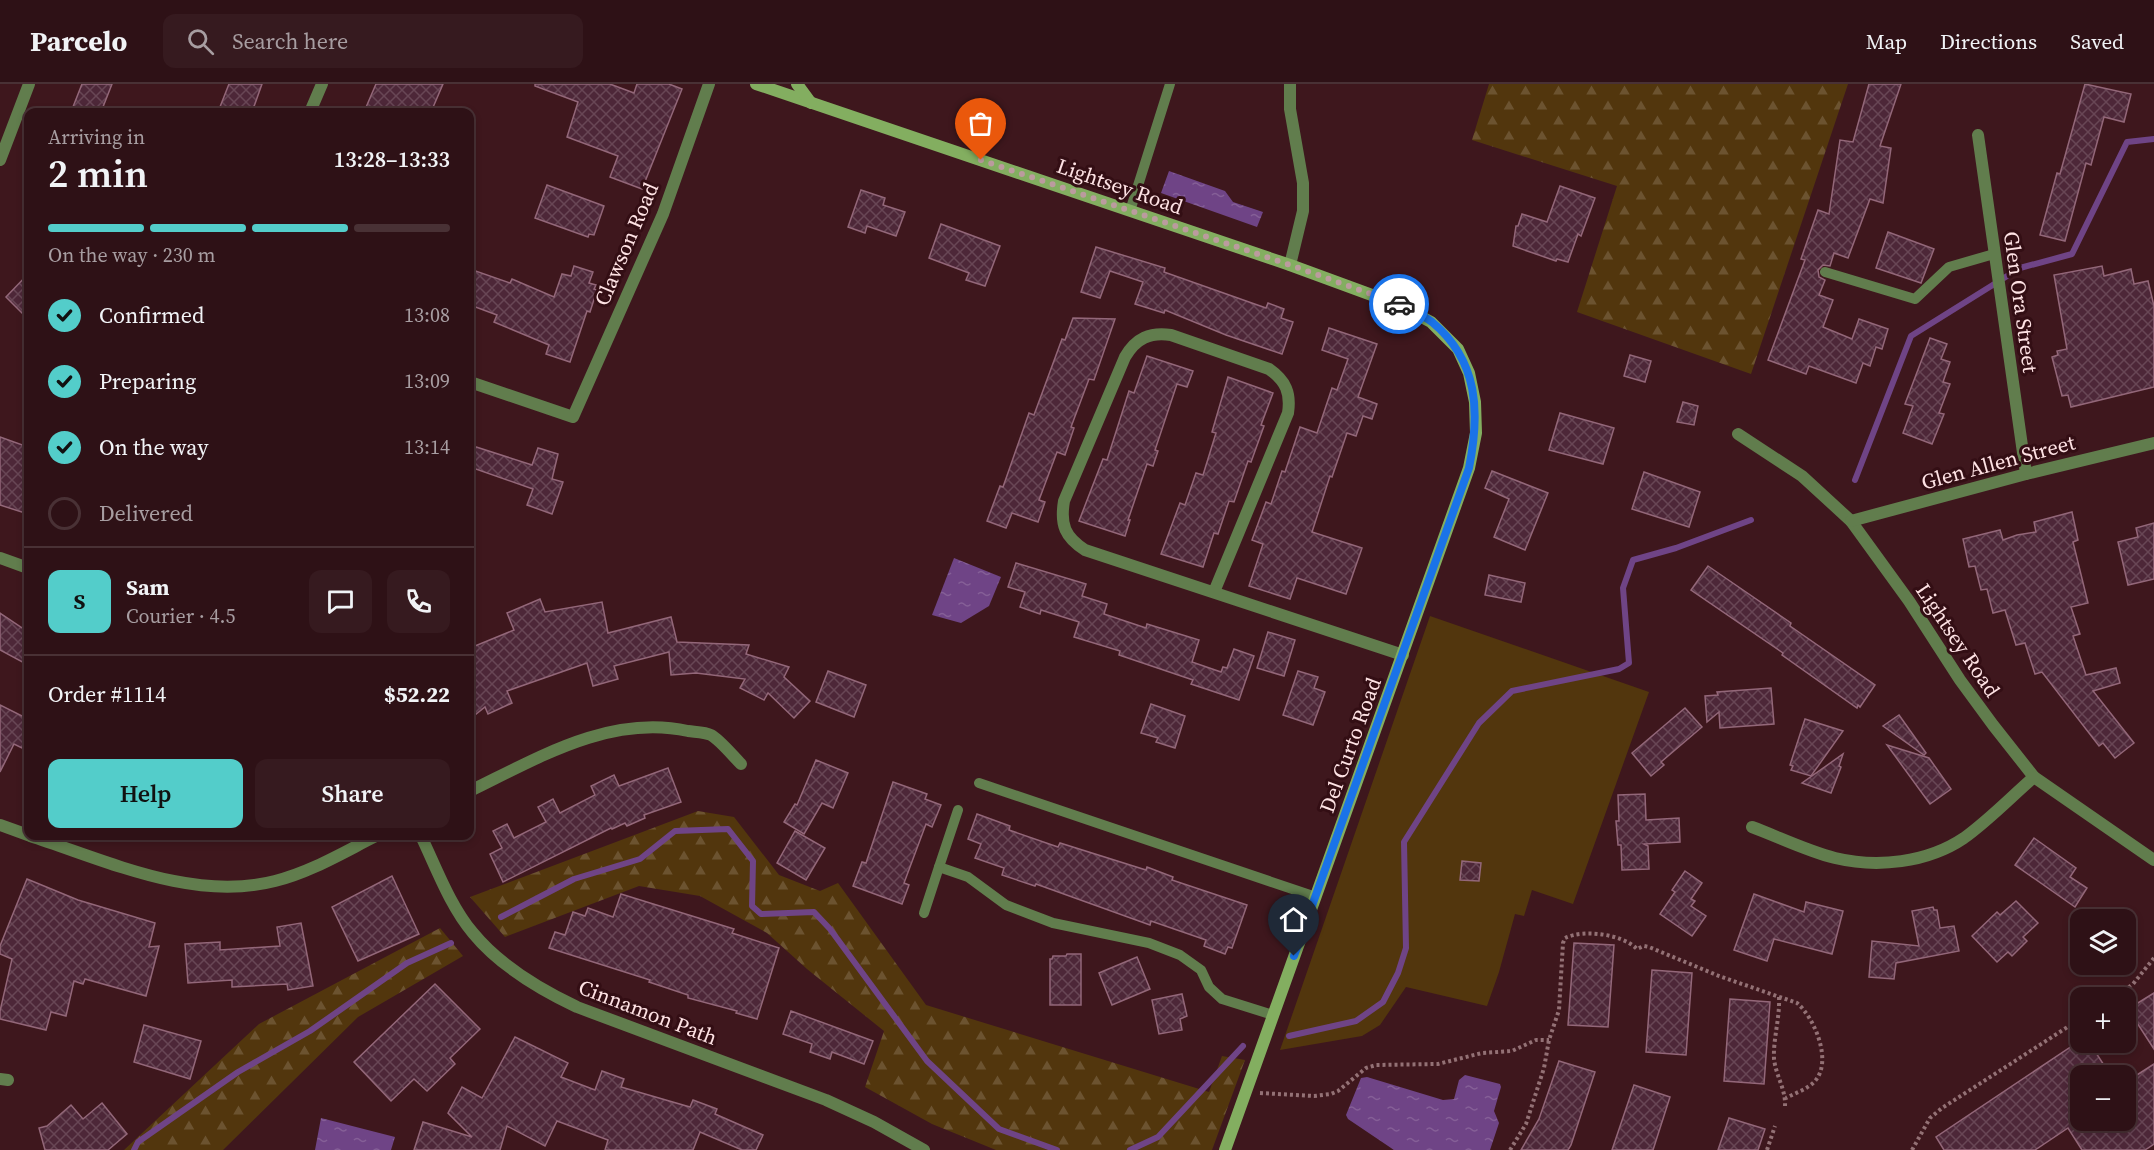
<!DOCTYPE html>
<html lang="en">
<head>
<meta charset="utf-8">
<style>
	body { margin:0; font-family:"Source Serif 4",serif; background:#361a1f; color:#f1f3f6; height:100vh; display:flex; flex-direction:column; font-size:22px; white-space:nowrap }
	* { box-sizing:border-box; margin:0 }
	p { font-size:20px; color:#a79da1 }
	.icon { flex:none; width:33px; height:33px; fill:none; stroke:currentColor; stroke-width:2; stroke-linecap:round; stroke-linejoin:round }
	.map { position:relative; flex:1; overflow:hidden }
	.details { position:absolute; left:24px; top:24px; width:450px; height:732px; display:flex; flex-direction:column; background:#2e1116; border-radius:12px; box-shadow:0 3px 9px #0003,0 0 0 2px #493135 }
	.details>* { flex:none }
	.controls { position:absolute; left:2070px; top:825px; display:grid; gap:12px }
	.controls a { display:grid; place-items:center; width:66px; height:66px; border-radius:12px; background:#2e1116; box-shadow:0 3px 9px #0003,0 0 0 2px #493135; font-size:30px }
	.pin { position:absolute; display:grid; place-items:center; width:51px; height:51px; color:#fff; margin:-62px -26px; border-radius:50% 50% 50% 0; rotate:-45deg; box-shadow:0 0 6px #0007 }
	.pin .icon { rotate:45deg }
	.courier { position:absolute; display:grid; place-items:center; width:60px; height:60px; margin:-30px; border:4px solid #1a73e8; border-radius:50%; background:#fff; color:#222; box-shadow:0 2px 8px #0007 }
	.headline em { font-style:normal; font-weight:600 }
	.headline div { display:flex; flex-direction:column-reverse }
	.headline { display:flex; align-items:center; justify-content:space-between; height:102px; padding:0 24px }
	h1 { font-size:39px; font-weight:600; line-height:45px }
	.bar { display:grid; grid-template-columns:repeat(4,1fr); gap:9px 6px; align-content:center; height:72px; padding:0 24px }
	.bar i { height:8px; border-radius:4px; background:#493135 }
	.bar .active { background:#53cdca }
	.bar p { grid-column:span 4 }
	.line { display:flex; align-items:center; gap:15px; padding:0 24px; border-top:2px solid #493135 }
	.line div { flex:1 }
	.round { display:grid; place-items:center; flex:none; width:63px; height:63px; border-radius:12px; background:#361a1f }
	ol { padding:0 24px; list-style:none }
	li { display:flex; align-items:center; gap:18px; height:66px }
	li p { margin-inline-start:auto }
	li .icon { padding:6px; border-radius:50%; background:#53cdca; color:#111; stroke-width:4 }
	li:last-child { color:#a79da1 }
	li i { width:33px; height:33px; border:3px solid #493135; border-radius:50% }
	.action { display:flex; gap:12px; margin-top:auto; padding:12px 24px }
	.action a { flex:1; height:69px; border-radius:12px; background:#53cdca; color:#111; font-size:24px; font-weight:600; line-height:69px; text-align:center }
	.action a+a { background:#361a1f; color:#f1f3f6 }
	header { display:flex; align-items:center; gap:36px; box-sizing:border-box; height:84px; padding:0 30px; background:#2e1116; border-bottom:2px solid #493135 }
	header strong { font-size:28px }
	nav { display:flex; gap:33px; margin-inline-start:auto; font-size:21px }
	.search { width:420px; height:54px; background:#361a1f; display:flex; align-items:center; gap:15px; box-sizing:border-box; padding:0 21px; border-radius:12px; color:#a79da1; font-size:22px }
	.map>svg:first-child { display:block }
</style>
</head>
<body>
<header>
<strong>Parcelo</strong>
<div class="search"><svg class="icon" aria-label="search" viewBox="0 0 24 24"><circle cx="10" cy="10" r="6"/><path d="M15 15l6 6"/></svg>Search here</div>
<nav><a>Map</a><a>Directions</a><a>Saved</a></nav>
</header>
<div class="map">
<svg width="2154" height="1066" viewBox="0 0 2154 1066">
	<defs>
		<pattern id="forest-firs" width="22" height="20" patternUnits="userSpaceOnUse" patternTransform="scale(1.5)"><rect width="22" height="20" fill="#52360d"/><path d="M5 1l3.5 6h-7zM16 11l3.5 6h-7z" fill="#6c5330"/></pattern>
		<pattern id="water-ripples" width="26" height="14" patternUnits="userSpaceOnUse" patternTransform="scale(1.5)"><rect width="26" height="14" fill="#6f4486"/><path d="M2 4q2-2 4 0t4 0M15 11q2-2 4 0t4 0" fill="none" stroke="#855f97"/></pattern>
		<pattern id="building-cross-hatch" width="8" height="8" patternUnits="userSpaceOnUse" patternTransform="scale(1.5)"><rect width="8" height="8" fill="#4d2738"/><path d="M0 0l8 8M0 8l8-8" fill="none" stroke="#684655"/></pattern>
	</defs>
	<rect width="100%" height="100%" fill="#3e171d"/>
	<!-- forest -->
	<g fill="url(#forest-firs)">
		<polygon points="1489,0 1848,0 1751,290 1577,228 1617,102 1472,56"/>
		<polygon points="698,727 734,733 779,791 820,807 838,799 926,921 1209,1008 1222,972 1245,976 1212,1066 996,1066 932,1040 865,1003 884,947 807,885 767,849 700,812 639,802 505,853 470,813"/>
		<polygon points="440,844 463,872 358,933 223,1066 124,1066 259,940"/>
	</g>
	<!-- park -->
	<polygon fill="#52360d" points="1430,532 1649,608 1573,820 1532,806 1524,832 1515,830 1499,888 1487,922 1406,903 1380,941 1362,952 1280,966"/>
	<!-- water -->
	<g fill="url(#water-ripples)">
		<polygon points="1169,87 1225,107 1233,118 1263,128 1257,143 1161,109"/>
		<polygon points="954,474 1001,493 989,522 961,539 932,531"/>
		<polygon points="1465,991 1500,1000 1501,1003 1494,1027 1499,1039 1490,1066 1394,1066 1348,1035 1346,1031 1361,994 1367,993 1443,1016 1454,1015 1459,996"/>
		<polygon points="321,1034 395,1053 391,1066 315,1066"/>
	</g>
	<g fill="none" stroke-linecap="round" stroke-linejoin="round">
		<!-- stream -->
		<g stroke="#6f4486" stroke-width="6">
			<polyline points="1855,396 1911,252 2020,184 2072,170 2127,58 2154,55"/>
			<polyline points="501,833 574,795 640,775 675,747 728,745 753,777 752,822 761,830 814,828 830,845 927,977 999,1045 1057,1066"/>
			<polyline points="1289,952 1356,937 1383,918 1398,889 1406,864 1404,758 1479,639 1512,607 1619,585 1629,579 1623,504 1633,476 1676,464 1751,436"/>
			<polyline points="134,1066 138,1058 238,988 310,947 407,879 451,859"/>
			<polyline points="1130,1066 1158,1053 1243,962"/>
		</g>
	</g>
	<!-- building -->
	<g fill="url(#building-cross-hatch)" stroke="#936779" stroke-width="1.5">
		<polygon points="82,0 112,0 101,28 71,28"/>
		<polygon points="229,0 262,0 252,28 218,28"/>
		<polygon points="376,0 443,0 431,28 364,28"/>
		<polygon points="535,0 610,0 634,9 637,0 669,0 682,5 642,105 610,93 618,72 567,53 578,18 535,2"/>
		<polygon points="1869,0 1901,0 1880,62 1891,64 1883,119 1870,115 1848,174 1834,169 1830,182 1823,181 1818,186 1819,193 1825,196 1819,211 1833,216 1823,243 1852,255 1859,235 1888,245 1882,265 1876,263 1870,282 1863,279 1856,299 1809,282 1806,290 1768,276 1805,176 1801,175 1818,126 1829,130 1840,56 1853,58"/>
		<polygon points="2085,0 2131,10 2124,38 2104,33 2091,81 2086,79 2065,157 2040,151 2057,89 2060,90"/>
		<polygon points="547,101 604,122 594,151 589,150 588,153 535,134"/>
		<polygon points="1560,102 1595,114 1581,152 1578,150 1568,178 1557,175 1556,177 1513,162 1516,142 1518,142 1522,130 1547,138"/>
		<polygon points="861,106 885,114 883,121 905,128 896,152 867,142 865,149 848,143"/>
		<polygon points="941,140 1000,162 985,202 966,196 969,189 929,174"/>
		<polygon points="1888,148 1934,165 1921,199 1876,184"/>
		<polygon points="1096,163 1165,184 1164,188 1266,224 1268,219 1284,225 1281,234 1293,238 1282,270 1226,251 1165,226 1164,229 1135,220 1143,198 1110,187 1100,214 1081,208"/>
		<polygon points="574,182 593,188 589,199 596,201 594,205 597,206 590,228 587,227 570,278 546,270 549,261 494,238 497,231 470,221 470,185 510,199 512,195 554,213 562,190 571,192"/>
		<polygon points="2102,182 2104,192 2131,185 2134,200 2148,197 2154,222 2154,303 2071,323 2068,311 2062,312 2052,273 2058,271 2057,267 2067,265 2054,191"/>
		<polygon points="28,190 28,235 6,213"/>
		<polygon points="1073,234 1115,235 1094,296 1089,295 1071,343 1074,344 1065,371 1057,368 1039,416 1045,418 1038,438 1012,429 1006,444 987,437 1000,402 1003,403 1029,329 1034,331 1062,255 1065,256"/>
		<polygon points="1329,244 1377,260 1358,313 1377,320 1372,335 1363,332 1356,352 1347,349 1332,393 1330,392 1312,448 1362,464 1346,510 1297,494 1290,515 1249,502 1263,460 1252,456 1266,418 1271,420 1282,387 1285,388 1300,343 1317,349 1332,304 1337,306 1348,275 1322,266"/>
		<polygon points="1930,254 1947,260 1941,275 1950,278 1943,298 1950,300 1939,329 1944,330 1932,360 1903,349 1913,322 1905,320"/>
		<polygon points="1630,271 1651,277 1645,298 1624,292"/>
		<polygon points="1147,272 1193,287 1187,303 1177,300 1155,366 1158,367 1153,382 1147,380 1128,436 1130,436 1125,452 1079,437 1103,375 1107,376 1129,307 1134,309"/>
		<polygon points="1228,293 1273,309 1261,341 1264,342 1251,378 1248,377 1234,418 1229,417 1218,450 1214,449 1203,483 1161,470 1180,419 1185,421 1196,389 1203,391 1216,349 1212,348"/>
		<polygon points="1683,318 1698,322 1694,341 1677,338"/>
		<polygon points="1560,329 1614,344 1603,380 1549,366"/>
		<polygon points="0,353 28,363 28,430 0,421"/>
		<polygon points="470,361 532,381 538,364 558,370 552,395 563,398 552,430 527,421 533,405 470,383"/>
		<polygon points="1492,387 1548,409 1525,466 1494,453 1509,415 1485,404"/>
		<polygon points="1644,388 1700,408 1689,443 1632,425"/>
		<polygon points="2072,428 2078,456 2073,458 2088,519 2071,523 2080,550 2073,552 2086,591 2116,584 2120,599 2093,607 2134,659 2115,674 2103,659 2099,662 2042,588 2035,590 2025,559 2016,561 2005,526 1993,529 1987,505 1981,506 1975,482 1969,483 1963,455 2000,446 2003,456 2017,451 2036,448 2034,438"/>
		<polygon points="2154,439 2154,495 2128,501 2118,458 2138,453 2136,444"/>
		<polygon points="1016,479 1086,500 1082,512 1107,520 1104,530 1146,544 1147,540 1199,556 1192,578 1221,588 1223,583 1227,584 1234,565 1254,572 1239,616 1191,600 1193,596 1119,571 1120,567 1074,553 1079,538 1041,526 1040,530 1020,523 1025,508 1008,503"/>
		<polygon points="1708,482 1791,539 1790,542 1875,601 1860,623 1858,621 1857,624 1782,571 1783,569 1691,506"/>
		<polygon points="1489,491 1525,499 1521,518 1485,511"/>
		<polygon points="540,515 545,528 602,518 608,549 671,533 677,558 749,561 746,570 789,583 784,593 810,617 794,634 768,609 764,616 740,604 745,595 696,589 671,591 669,568 614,582 618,595 593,602 587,579 507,607 512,619 488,630 485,623 470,635 470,564 514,546 507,529"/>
		<polygon points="0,529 28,548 28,581 0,566"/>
		<polygon points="1268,548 1295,556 1284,592 1257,584"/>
		<polygon points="828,587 866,601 854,633 816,618"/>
		<polygon points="1298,587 1318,593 1314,604 1325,608 1313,641 1283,631"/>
		<polygon points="1771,604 1774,640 1720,644 1719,628 1707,638 1705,612 1718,611 1717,608"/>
		<polygon points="1151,620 1185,632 1175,664 1156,658 1158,654 1141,649"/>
		<polygon points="0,621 28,635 28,651 22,664 14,660 0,688"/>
		<polygon points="1685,624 1702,643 1661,678 1664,681 1651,692 1632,669"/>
		<polygon points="1899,631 1926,669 1924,671 1883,642"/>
		<polygon points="1805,635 1843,647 1811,692 1791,686 1793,682 1790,681"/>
		<polygon points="1887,661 1929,674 1951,705 1930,720"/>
		<polygon points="1843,670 1839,682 1841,683 1831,709 1802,699"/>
		<polygon points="816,676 848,689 833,724 822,719 804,750 784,738 795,720 797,721"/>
		<polygon points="668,684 681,718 644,731 645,734 627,742 625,739 612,745 611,744 503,798 490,770 502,764 493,747 507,740 514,754 546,738 538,723 553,715 560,729 595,711 591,702 614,691 619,702"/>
		<polygon points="893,698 927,710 925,715 941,721 932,743 926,740 904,799 909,801 902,820 853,802 862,778 866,779"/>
		<polygon points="1645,710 1646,736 1679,734 1680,758 1644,760 1648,762 1649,785 1622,786 1621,761 1618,761 1616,737 1619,737 1618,711"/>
		<polygon points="977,730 1010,742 1009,746 1058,763 1060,759 1146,786 1147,783 1173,793 1172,796 1247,821 1232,864 1228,863 1225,870 1204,862 1206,856 1151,837 1150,841 1036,800 1035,802 1002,791 1004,784 975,774 981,760 968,755"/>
		<polygon points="795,747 825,764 806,796 777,779"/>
		<polygon points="2034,754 2076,784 2070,793 2087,804 2075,823 2015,781"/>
		<polygon points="1462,777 1481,779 1479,797 1460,796"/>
		<polygon points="1685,787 1702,799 1691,815 1695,817 1691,822 1706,832 1692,852 1660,830 1675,808 1672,806"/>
		<polygon points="392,792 419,850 358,877 332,823"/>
		<polygon points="27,795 78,816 155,839 149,863 159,862 146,912 85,895 83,900 74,897 66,932 51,928 46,946 0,935 0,927 12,875 0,870 0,862"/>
		<polygon points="621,810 734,845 732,849 779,864 757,935 736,929 737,927 688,914 688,911 649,898 650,896 549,864 555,848 565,851 573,828 585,832 588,824 613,833"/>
		<polygon points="1754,810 1804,828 1806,818 1843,827 1832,870 1774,855 1767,877 1734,866"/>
		<polygon points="2016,817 2038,839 2023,853 2027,857 2012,872 2008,868 1997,878 1972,852 1997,828 2000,831"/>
		<polygon points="1933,823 1934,826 1937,826 1940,844 1954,842 1959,867 1896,879 1894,895 1869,893 1872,857 1919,862 1912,827"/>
		<polygon points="301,839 313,902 288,906 287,900 232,903 232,896 188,899 185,860 220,858 220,866 280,862 277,843"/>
		<polygon points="1574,859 1614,861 1608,943 1568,941"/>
		<polygon points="1067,870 1081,870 1081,921 1050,921 1050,875 1052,875 1053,872 1066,872"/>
		<polygon points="1137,873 1150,905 1112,921 1099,889"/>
		<polygon points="1652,886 1692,889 1686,971 1646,968"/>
		<polygon points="435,900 480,945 450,974 455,980 427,1007 414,995 391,1017 354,978"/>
		<polygon points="2154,909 2154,965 2128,925"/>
		<polygon points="1182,910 1187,932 1180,935 1182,946 1159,950 1152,916"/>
		<polygon points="1730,915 1770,918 1764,1000 1724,997"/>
		<polygon points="791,927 873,957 864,980 832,968 830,975 810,968 812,960 783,950"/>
		<polygon points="144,941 201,957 190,995 134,978"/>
		<polygon points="515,953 568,979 561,993 595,1006 602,987 624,995 621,1003 690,1023 693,1016 717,1025 715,1030 763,1051 756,1066 742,1066 700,1048 693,1066 605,1066 608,1056 557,1037 545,1062 507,1042 500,1066 414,1066 423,1038 472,1053 448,1029 462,1003 482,1014"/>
		<polygon points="2078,958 2089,958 2111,992 2080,992 2080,1036 2126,1036 2126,998 2154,980 2154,1060 2145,1066 2082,1066 2068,1044 2035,1066 1944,1066 1936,1053"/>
		<polygon points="1559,977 1595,988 1571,1061 1568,1066 1521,1066 1539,1035"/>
		<polygon points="1634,1001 1670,1013 1653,1066 1612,1066"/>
		<polygon points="102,1019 127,1050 108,1066 45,1066 39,1044 47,1042 71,1021 83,1035"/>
		<polygon points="1729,1034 1765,1045 1758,1066 1718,1066"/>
	</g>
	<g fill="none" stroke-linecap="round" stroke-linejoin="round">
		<!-- path -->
		<g stroke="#937175" stroke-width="4" stroke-dasharray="3 3" stroke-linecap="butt">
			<path d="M1779 913C1780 934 1773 955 1774 975 1776 992 1786 1006 1785 1022"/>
			<polyline points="2114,914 2133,900 2154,874"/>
			<polyline points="1260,1009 1314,1012 1331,1010 1338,1007 1366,984 1376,981 1438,980 1482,969 1512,967 1536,956 1549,956"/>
			<path d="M1510 1066 1526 1040 1544 984 1549 956 1559 926 1563 859 1565 854C1584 845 1622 850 1637 865L1644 862 1649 863 1719 892 1797 919C1814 933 1833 977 1815 997 1808 1005 1795 1009 1786 1014"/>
			<polyline points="1767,1066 1775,1042"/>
			<polyline points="1912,1066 1930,1034 1942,1024 2080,935"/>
		</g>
		<!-- lane -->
		<g stroke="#617d4d" stroke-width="10">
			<polyline points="1130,127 1170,0"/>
			<polyline points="1825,188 1915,215 1949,183 1994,170"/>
			<polyline points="979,699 1316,813"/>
			<polyline points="958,726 939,783 968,793 1006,821 1053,839 1149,859 1180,871 1201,886 1209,903 1222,915 1273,931"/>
			<polyline points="924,829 939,783"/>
		</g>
		<!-- street -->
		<g stroke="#617d4d" stroke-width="12">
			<polyline points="1290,0 1290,25 1303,99 1303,127 1290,181"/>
			<polyline points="310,28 322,0"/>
			<polyline points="1978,51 2026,390"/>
			<polyline points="0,76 29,0"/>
			<polyline points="470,298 573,333 663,130 709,0"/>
			<polyline points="1738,350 1802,392 1851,437 1909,517 1960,596 1993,641 2034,693 2154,776"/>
			<polyline points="1851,437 2026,390 2154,359"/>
			<polyline points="0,474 28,484"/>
			<path d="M1214 508 1288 329C1291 309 1286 297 1269 285L1171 251C1150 248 1136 254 1125 273L1064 417C1060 441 1065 453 1085 466L1403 571"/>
			<path d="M470 707C538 674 610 630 688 647 695 648 705 648 711 651 720 656 733 672 741 680"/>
			<polyline points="0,741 28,751"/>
			<path d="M1752 743C1779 753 1807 767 1835 774 1877 784 1927 779 1964 754 1989 736 2011 713 2034 693"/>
			<path d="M30 752C108 777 193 818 275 797 311 788 344 768 376 752"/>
			<path d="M421 752C436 783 450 822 473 849 500 882 539 905 577 923L826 1016 874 1038 924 1066"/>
			<polyline points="0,995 8,996"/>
		</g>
		<!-- secondary -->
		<g stroke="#83ae60" stroke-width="12">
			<polyline points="756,0 1290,181 1399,221 1431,238 1458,265 1469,289 1475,318 1476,349 1469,384 1225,1066"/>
			<polyline points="797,0 811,19"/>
		</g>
	</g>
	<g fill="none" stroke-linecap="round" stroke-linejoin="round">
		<!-- done -->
		<polyline stroke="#bb9b9e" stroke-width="6" stroke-dasharray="0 10.8" points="981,76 1290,181 1399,220"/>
		<!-- route -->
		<path stroke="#1a73e8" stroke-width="8" d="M1294 872 1469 384C1480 329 1479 277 1432 238 1423 231 1409 226 1399 220"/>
	</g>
	<g text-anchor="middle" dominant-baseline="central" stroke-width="6" stroke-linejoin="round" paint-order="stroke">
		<!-- street labels -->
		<g font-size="21" fill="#fee2e4" stroke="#330e14">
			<text transform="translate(1120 102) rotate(19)">Lightsey Road</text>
			<text transform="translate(626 160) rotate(-67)">Clawson Road</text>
			<text transform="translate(2021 218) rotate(82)">Glen Ora Street</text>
			<text transform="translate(1998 378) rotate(-15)">Glen Allen Street</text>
			<text transform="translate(1958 556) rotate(56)">Lightsey Road</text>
			<text transform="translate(1350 661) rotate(-70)">Del Curto Road</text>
			<text transform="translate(648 928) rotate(21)">Cinnamon Path</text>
		</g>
	</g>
</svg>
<div class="controls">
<a><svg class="icon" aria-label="layers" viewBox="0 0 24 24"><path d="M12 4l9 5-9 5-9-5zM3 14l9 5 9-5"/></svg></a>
<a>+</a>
<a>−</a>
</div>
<div class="pin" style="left:981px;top:76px;background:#ea580c"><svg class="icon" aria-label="bag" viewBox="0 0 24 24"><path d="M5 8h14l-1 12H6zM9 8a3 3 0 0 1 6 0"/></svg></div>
<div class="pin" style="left:1294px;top:872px;background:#1f2937"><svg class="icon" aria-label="home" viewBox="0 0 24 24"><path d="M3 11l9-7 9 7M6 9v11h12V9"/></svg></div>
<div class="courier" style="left:1399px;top:220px"><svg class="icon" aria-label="car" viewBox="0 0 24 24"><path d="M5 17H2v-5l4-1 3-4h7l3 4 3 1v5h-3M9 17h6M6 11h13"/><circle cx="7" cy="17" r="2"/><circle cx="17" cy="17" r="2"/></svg></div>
<section class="details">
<div class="headline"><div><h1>2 min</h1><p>Arriving in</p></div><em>13:28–13:33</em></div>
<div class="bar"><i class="active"></i><i class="active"></i><i class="active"></i><i></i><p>On the way · 230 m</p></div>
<ol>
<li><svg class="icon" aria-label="check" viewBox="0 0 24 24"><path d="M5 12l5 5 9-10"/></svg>Confirmed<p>13:08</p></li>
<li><svg class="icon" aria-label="check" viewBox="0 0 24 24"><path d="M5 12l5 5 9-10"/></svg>Preparing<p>13:09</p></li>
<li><svg class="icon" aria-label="check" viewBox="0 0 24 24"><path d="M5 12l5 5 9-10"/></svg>On the way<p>13:14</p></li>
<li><i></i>Delivered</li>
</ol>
<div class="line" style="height:108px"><b class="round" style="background:#53cdca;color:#111">S</b><div><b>Sam</b><p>Courier · 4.5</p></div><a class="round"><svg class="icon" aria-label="chat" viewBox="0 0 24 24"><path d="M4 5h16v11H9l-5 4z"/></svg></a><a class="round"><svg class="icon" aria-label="phone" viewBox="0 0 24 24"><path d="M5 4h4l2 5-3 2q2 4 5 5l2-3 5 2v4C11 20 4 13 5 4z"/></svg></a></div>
<div class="line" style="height:78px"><div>Order #1114</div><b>$52.22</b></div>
<div class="action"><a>Help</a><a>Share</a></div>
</section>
</div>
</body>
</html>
